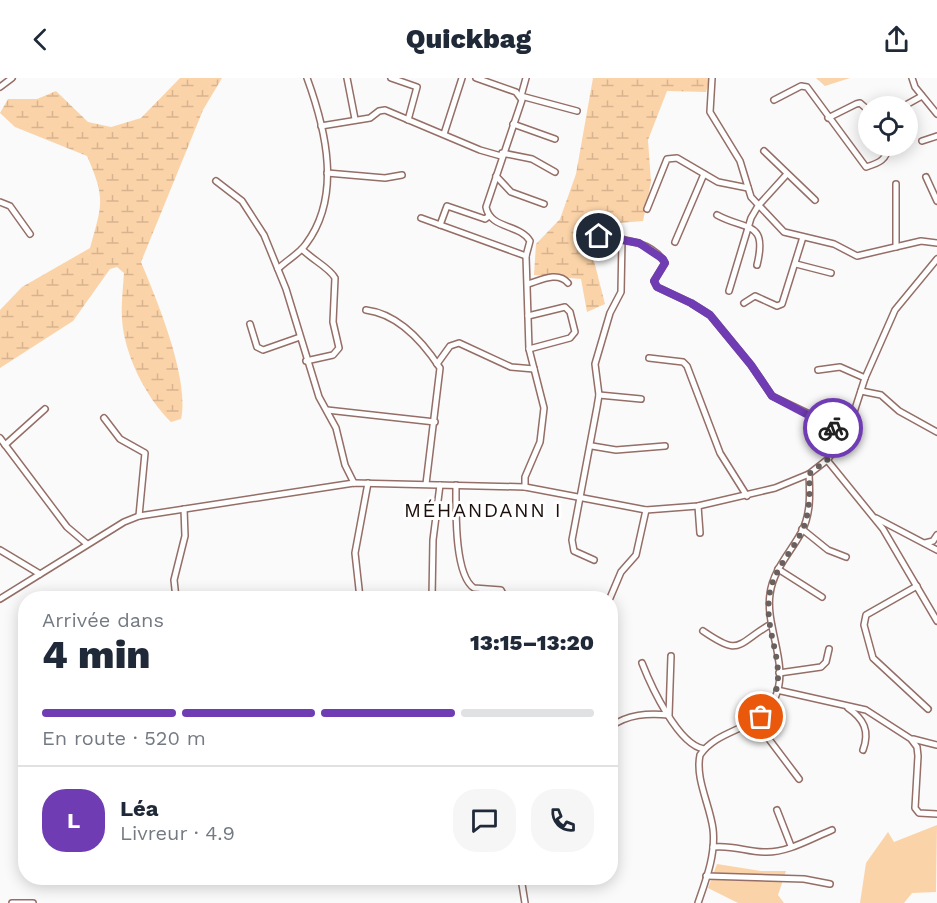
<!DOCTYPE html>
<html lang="fr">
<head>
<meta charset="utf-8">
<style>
	body { margin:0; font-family:"Work Sans",sans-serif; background:#f6f6f7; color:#1f2937; height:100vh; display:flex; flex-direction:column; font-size:22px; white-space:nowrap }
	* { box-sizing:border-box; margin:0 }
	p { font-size:20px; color:#747a83 }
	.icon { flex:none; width:33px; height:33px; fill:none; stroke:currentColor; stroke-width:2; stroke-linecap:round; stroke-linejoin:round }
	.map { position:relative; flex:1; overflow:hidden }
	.drawer { position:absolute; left:18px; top:513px; width:600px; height:294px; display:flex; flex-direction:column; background:#fff; border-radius:24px; box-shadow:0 3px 15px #0003 }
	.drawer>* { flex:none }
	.tools { position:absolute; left:858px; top:18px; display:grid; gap:12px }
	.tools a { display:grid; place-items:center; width:60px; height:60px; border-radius:50%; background:#fff; box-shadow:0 3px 15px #0003; font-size:30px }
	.pin { position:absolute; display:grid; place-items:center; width:51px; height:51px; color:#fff; margin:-26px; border:3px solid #fff; border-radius:50%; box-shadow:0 2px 6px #0007 }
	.courier { position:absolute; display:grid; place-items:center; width:60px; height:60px; margin:-30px; border:4px solid #703cb3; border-radius:50%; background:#fff; color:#222; box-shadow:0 2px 8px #0007 }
	.overview em { font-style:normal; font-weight:800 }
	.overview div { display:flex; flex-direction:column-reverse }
	.overview { display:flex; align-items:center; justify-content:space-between; height:102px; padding:0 24px }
	h1 { font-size:39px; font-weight:800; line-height:45px }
	.bar { display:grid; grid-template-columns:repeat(4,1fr); gap:9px 6px; align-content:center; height:72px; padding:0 24px }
	.bar i { height:8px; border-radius:4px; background:#e0e1e3 }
	.bar .on { background:#703cb3 }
	.bar p { grid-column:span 4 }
	.line { display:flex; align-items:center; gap:15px; padding:0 24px; border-top:2px solid #e0e1e3 }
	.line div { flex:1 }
	.round { display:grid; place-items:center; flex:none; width:63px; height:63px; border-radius:24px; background:#f6f6f7 }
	header { display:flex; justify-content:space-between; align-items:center; height:78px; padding:0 24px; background:#fff; font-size:27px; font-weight:800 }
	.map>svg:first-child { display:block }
</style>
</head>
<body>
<header><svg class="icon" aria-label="back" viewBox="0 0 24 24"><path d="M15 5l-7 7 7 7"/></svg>Quickbag<svg class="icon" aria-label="share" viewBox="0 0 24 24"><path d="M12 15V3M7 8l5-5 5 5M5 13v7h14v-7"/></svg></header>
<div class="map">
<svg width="937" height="825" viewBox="0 0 937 825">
	<defs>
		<pattern id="wetland-marsh" width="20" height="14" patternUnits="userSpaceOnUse" patternTransform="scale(1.5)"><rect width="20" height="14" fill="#fbd3a8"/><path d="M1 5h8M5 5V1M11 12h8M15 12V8" fill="none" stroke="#d7b48f"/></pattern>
	</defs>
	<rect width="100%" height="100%" fill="#fafafa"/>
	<!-- green -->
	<g fill="#fbd3a8">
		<polygon points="937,747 936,814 912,815 904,825 860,825 866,785 888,754 894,764"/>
		<polygon points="717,786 761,793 786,793 778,817 784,825 738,825 708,810"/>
	</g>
	<!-- wetland -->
	<g fill="url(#wetland-marsh)">
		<path d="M180 0H222L203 32 141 184C157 222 190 302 181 341L171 344C146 320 124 276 122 241 121 226 123 210 124 195L117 189 110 191 73 243 0 290V232L22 209 90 170C102 126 106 121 87 78L15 49 0 35 8 21H37L56 13 88 44 111 49 141 40Z"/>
		<polygon points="593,0 710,0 706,14 667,13 648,62 651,104 643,143 595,147 590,167 605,226 587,234 581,201 534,197 536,166 560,141 576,96"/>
		<polygon points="816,0 850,0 825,8"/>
	</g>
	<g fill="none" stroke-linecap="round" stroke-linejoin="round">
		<defs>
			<g id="minor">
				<polyline points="347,0 355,41"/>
				<polyline points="391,0 417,9 408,42"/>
				<path d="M476 0 516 14 522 22 486 129C490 151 520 146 530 163L526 178 529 271 544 330 540 364 525 399V409"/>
				<polyline points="526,0 521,18 577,33"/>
				<polyline points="712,0 710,34 740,83 751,119 784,154 834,166 857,178 921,163 937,165"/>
				<polyline points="912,0 915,9 937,36"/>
				<polyline points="0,9 12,0"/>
				<path d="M774 22 801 8 807 9 866 89C879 85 887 82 888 68"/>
				<polyline points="904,28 922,18"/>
				<polyline points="828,40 856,26 860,25 868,32"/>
				<polyline points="513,46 555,61"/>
				<polyline points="321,48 370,40 379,33 385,32 480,72 501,78"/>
				<polyline points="444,56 462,0"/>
				<polyline points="922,63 937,58"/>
				<polyline points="764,73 815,122"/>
				<polyline points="502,75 532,81 555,94"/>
				<polyline points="327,95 385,100 402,97"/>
				<polyline points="496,98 511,114 544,126"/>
				<polyline points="926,99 937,123"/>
				<polyline points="216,103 242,123 264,157 286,211 319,319 336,350 345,387 354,405"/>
				<polyline points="896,106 896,169"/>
				<polyline points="0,124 10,128 30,156"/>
				<polyline points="647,131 667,81 677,80 718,104 748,110"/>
				<path d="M717 137C746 153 768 142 757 187"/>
				<polyline points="421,140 526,178"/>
				<polyline points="440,147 447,128 485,141 489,138"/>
				<path d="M599 158C622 161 652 163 665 185L654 203 657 209 691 225 710 237 751 287 772 318 820 341 846 359"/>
				<polyline points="675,164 704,96"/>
				<path d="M302 171C311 181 330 190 335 200L333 244 339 270 333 277 306 283"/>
				<polyline points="796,186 831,195"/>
				<path d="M278 191C287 182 299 176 306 166 342 118 326 52 307 0"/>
				<path d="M528 206C541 202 558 193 568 205"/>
				<polyline points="729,213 751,140 758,128 787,96"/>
				<polyline points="744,225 755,218 777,228 782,226 803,159"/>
				<path d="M366 232C398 236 423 264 440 290L426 406"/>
				<polyline points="528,238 565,229 570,234 575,254 570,260 529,271"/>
				<polyline points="250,246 257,269 263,272 300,259"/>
				<polyline points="649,280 683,284 687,288 720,375 747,418"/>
				<polyline points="437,286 450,268 459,265 511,289 534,291"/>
				<polyline points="818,292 840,289 865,300"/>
				<polyline points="861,313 881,317 899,333 937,354"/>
				<polyline points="599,317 641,321"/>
				<polyline points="327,332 435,344"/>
				<polyline points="104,340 120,361 145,375 139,438"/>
				<polyline points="0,360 67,449 87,466"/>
				<polyline points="5,367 45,331"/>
				<polyline points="592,368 616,372 665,368"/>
				<polyline points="827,382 883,451 937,543"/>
				<path d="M456 407C456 431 454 497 474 510L501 512 505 520"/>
				<polyline points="698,428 700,455"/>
				<polyline points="876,440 937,472"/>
				<polyline points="802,451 828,472 846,479"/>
				<polyline points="925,465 933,463 937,457"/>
				<polyline points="0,472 40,496"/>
				<polyline points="594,482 574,473 572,462 597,329 599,317 595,286 610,235 621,214 622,161"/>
				<polyline points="778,491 822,519"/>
				<polyline points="917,508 866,537 864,547 873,580 928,631"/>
				<polyline points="176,520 174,502 185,458 184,431"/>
				<polyline points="360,520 355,475 368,405"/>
				<polyline points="432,520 433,462 440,407"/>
				<polyline points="610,520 621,494 636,477 646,432"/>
				<polyline points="0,521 124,444 139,438 354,405 525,409 646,432 698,428 775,410 809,396 827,382 846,359 865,300 895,232 937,181"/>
				<path d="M703 553C741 579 735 567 771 546"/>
				<path d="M642 585C651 608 678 667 704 671"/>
				<polyline points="779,595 821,589 826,584 829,571"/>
				<polyline points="777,612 866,632 911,661 917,669 918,678 915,730 919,735 937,736"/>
				<path d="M848 630C864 641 870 653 863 672"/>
				<polyline points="756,644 799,701"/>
				<path d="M610 649C628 636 648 635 669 637L671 578"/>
				<polyline points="913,661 937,667"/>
				<polyline points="777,732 791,768"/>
				<path d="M713 769C735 767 746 774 765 774 787 775 812 760 832 752"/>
				<polyline points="706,798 804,801 830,806"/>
				<polyline points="521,800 525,825"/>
				<polyline points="12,825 33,825"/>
				<path d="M698 825C706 802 716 776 713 751 710 727 695 701 700 677 719 649 760 653 775 620 790 588 765 549 770 516 773 492 790 475 801 455 811 437 810 416 809 396"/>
			</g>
		</defs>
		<!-- minor casing -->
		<use href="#minor" stroke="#946e67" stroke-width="8"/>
		<!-- minor -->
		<use href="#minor" stroke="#fff" stroke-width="5"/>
	</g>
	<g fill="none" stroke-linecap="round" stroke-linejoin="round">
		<!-- done -->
		<path stroke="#6a615f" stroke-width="6" stroke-dasharray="0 10.8" d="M761 639C797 599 764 565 769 520 772 492 792 475 803 451 810 433 810 415 809 396L827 382 846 359 833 350"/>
		<!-- route -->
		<polyline stroke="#703cb3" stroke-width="8" points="599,158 639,165 663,181 665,185 654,203 657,209 691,225 710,237 751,287 772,318 833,350"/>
	</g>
	<g text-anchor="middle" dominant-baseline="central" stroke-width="6" stroke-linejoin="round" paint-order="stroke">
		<!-- quarter labels -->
		<g font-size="20" letter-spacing="1.5" fill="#1d0f0c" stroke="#fff">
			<text x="483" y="432">MÉHANDANN I</text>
		</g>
	</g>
</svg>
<div class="tools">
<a><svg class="icon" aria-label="locate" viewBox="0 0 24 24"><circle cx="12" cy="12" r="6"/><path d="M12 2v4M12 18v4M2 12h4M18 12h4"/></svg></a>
</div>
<div class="pin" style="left:761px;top:639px;background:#ea580c"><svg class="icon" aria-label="bag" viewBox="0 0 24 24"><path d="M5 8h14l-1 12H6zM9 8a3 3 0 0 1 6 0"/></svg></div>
<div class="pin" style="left:599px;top:158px;background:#1f2937"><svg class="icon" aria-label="home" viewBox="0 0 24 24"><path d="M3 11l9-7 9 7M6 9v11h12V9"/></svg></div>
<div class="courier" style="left:833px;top:350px"><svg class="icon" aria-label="bike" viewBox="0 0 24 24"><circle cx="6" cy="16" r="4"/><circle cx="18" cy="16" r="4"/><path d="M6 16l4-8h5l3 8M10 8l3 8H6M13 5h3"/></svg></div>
<section class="drawer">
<div class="overview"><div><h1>4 min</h1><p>Arrivée dans</p></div><em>13:15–13:20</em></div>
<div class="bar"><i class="on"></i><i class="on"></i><i class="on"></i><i></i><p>En route · 520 m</p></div>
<div class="line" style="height:108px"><b class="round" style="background:#703cb3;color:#fff">L</b><div><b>Léa</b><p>Livreur · 4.9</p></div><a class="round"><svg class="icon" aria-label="chat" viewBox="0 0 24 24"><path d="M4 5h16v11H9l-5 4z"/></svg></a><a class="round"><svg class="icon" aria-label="phone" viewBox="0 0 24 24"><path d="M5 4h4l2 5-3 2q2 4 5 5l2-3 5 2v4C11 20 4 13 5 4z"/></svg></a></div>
</section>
</div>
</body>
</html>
